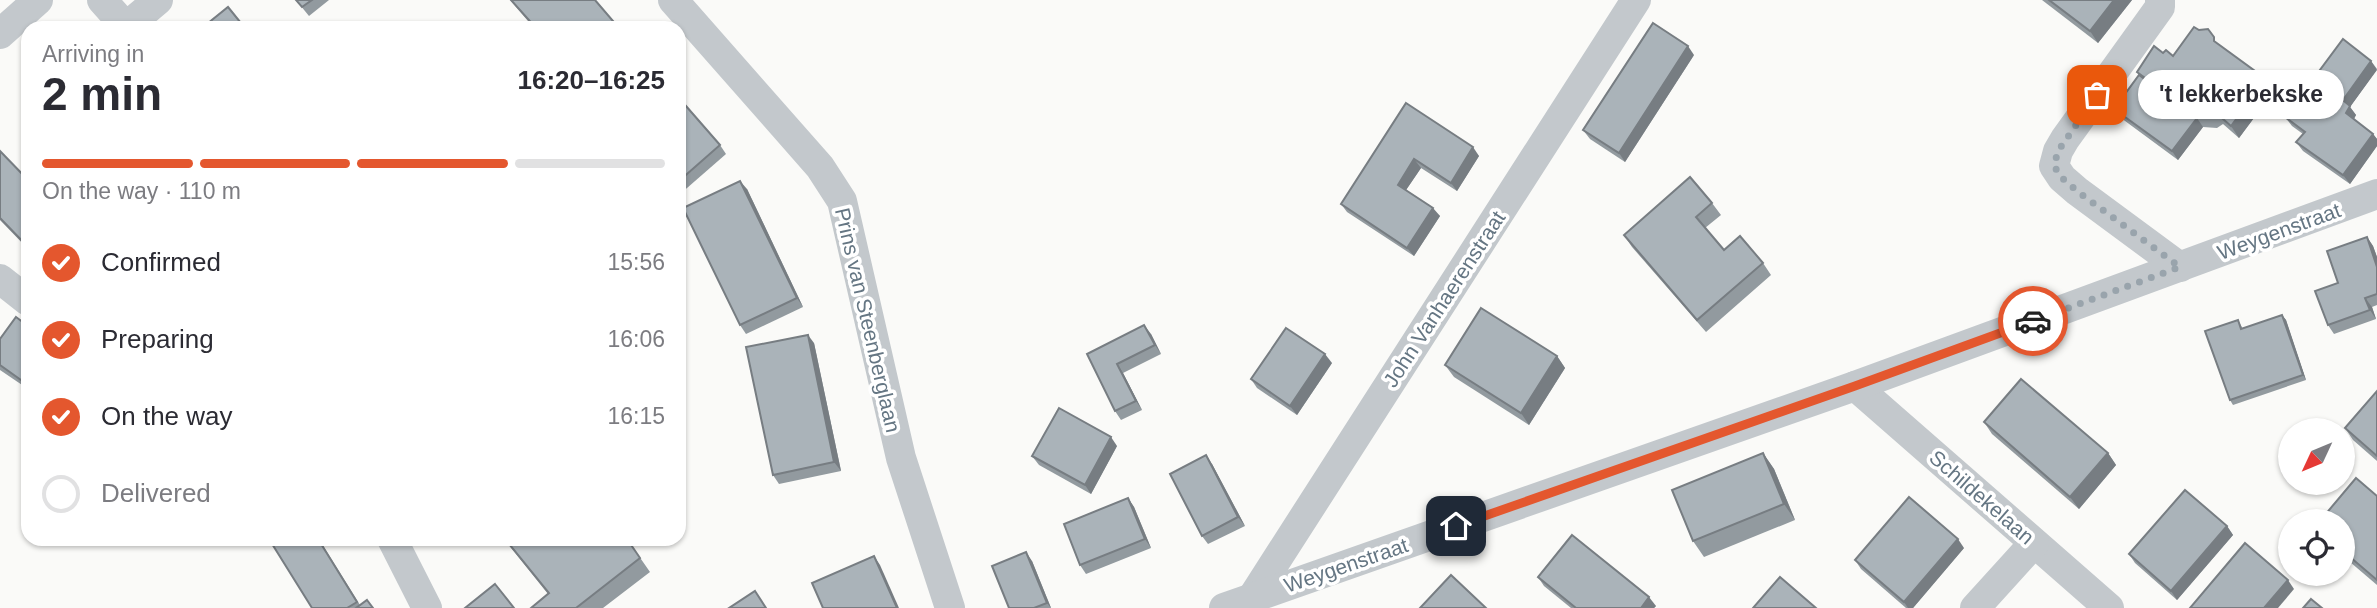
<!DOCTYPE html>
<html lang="en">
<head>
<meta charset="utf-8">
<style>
	body { margin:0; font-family:Helvetica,sans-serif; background:#f2f2f3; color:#2b2b33; height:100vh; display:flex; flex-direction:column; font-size:26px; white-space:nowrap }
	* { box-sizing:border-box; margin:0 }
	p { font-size:23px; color:#7c7c81 }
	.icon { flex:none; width:38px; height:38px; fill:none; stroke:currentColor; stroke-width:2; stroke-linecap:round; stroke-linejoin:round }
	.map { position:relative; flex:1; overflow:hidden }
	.drawer { position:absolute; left:21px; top:21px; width:665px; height:525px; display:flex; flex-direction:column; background:#fff; border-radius:21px; box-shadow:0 2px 5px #0004 }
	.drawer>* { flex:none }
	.needle { width:46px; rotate:226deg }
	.tools { position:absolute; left:2278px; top:418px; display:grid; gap:14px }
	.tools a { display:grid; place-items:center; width:77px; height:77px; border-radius:50%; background:#fff; box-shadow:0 2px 5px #0004; font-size:35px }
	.pin { position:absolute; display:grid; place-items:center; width:60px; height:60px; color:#fff; margin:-30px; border-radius:14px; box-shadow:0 4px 10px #0006 }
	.courier { position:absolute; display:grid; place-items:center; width:70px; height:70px; margin:-35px; border:5px solid #e4572e; border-radius:50%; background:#fff; color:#222; box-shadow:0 2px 9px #0007 }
	.bubble { position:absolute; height:49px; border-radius:24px; background:#fff; box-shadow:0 2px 5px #0004; font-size:23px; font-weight:700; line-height:49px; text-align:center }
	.overview em { font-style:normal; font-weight:700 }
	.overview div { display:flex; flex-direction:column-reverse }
	.overview { display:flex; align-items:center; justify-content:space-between; height:119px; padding:0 21px }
	h1 { font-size:46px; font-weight:700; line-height:52px }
	.bar { display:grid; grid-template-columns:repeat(4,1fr); gap:10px 7px; align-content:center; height:84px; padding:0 21px }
	.bar i { height:9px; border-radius:5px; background:#e1e1e2 }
	.bar .active { background:#e4572e }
	.bar p { grid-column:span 4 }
	ol { padding:0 21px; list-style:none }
	li { display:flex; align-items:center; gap:21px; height:77px }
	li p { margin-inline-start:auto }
	li .icon { padding:7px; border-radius:50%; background:#e4572e; color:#fff; stroke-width:4 }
	li:last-child { color:#7c7c81 }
	li i { width:38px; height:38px; border:4px solid #e1e1e2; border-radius:50% }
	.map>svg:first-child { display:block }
</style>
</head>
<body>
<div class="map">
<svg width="2377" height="608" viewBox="0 0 2377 608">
	<rect width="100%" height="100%" fill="#fafaf8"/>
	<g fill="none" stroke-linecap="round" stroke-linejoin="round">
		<!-- street -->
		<g stroke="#c3c8cc" stroke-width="30">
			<polyline points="102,0 126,27 158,0"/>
			<polyline points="673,0 820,167 842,201 901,458 950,608"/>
			<polyline points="2160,0 2160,7 2065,139 2058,151 2054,166 2062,178 2077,191 2180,267"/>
			<polyline points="0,34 38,0"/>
			<polyline points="0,279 28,301"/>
			<polyline points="1855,386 2109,608"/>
			<polyline points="392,539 427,608"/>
			<polyline points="1252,598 1636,0"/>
			<polyline points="1224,608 1855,386 2377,194"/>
			<polyline points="1975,608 2034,543"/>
		</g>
	</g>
	<!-- wall -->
	<g fill="#929a9f">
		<polygon points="296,0 329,0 309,16"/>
		<polygon points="510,0 595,0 619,28 534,28"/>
		<polygon points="2042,0 2132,0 2098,43"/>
		<polygon points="2220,45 2266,79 2274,91 2239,138 2223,124 2217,128 2203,127 2178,160 2121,118 2114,109 2139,75 2137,72 2163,53 2173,56"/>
		<polygon points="1694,55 1625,162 1590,139 1583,130"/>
		<polygon points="2371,61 2377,69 2350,107 2356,115 2354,119 2373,134 2377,139 2377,146 2350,184 2303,151 2296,142 2303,134 2292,126 2285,117"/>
		<polygon points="679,98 720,145 726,154 679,195"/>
		<polygon points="1406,103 1479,156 1457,191 1421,168 1406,190 1440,216 1414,256 1347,212 1341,204"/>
		<polygon points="0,151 28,180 28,249 0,220"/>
		<polygon points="747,189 803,307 746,334 740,325"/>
		<polygon points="1712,203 1721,215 1705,228 1724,250 1763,263 1771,275 1706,332 1632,247 1624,235"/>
		<polygon points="2367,237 2373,246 2377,257 2377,305 2372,307 2376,319 2334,334 2328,325 2338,283"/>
		<polygon points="2282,315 2286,320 2306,380 2233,405 2230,400 2238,320 2243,329"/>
		<polygon points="28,326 28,389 0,370 0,339"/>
		<polygon points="1151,334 1161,354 1123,373 1142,410 1121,420 1115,411 1087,354"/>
		<polygon points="814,343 841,471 779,484 773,475"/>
		<polygon points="1557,356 1565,368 1529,425 1454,377 1445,365"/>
		<polygon points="1332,363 1297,415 1257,388 1251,379"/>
		<polygon points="2377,391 2377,461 2353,440 2345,428"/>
		<polygon points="1984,422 2108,453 2116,465 2079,509 1992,434"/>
		<polygon points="1117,446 1091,494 1039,465 1032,456"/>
		<polygon points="1763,453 1774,469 1795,520 1704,557 1693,541"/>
		<polygon points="1212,464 1245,526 1208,544 1202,536"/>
		<polygon points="2377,496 2377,585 2343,556 2343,522"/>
		<polygon points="1128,498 1134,507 1151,548 1086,574 1080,565"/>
		<polygon points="2227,526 2233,535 2177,600 2135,563 2129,554"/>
		<polygon points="269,539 319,539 360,605 373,608 312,608"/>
		<polygon points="442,539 453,539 448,545"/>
		<polygon points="504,539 627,539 650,572 603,608 531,608 548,594"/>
		<polygon points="1964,548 1913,608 1906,608 1861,569 1855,560"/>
		<polygon points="1032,561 1051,608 1009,608"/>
		<polygon points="1538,577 1656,606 1654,608 1571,608 1544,586"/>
	</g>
	<!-- shaded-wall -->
	<g fill="#777d82">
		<polygon points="2114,0 2132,0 2098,43 2090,31"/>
		<polygon points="1688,46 1694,55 1625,162 1619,153"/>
		<polygon points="2371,61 2377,70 2350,107 2356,115 2352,122 2346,113 2343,100"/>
		<polygon points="2266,79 2274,91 2239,138 2231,126"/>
		<polygon points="2197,118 2203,127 2178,160 2172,151"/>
		<polygon points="2373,134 2377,139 2377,146 2350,184 2343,175"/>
		<polygon points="1473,147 1479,156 1457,191 1451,183"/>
		<polygon points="1414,159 1421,168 1404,193 1398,185"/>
		<polygon points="740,181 747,189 803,307 797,298"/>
		<polygon points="1433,208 1440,216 1414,256 1407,248"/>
		<polygon points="2367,237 2373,246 2377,257 2377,267"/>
		<polygon points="2365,298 2372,307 2376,319 2370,310"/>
		<polygon points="2282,315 2286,320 2306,380 2303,375"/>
		<polygon points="1144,325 1151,334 1161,354 1155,345"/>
		<polygon points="808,335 814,343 841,471 834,462"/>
		<polygon points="1325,354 1332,363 1297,415 1290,406"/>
		<polygon points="1557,356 1565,368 1529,425 1521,413"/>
		<polygon points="1117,364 1123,373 1142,410 1136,401"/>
		<polygon points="1111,437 1117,446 1091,494 1085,485"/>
		<polygon points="1763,453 1774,469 1795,520 1784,504"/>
		<polygon points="2108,453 2116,465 2079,509 2070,497"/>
		<polygon points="1206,455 1212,464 1245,526 1238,517"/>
		<polygon points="1128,498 1134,507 1151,548 1145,539"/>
		<polygon points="2227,526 2233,535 2177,600 2171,591"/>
		<polygon points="1958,539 1964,548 1913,608 1908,608 1904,602"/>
		<polygon points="1026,552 1032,561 1051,608 1047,603"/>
		<polygon points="874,556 880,565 899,608 897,608"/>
		<polygon points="2288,580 2294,589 2278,608 2264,608"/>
		<polygon points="1649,597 1656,606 1654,608 1641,608"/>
	</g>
	<!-- building -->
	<g fill="#aab3b9" stroke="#777d82" stroke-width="2">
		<polygon points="296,0 312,0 302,7"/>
		<polygon points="511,0 595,0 619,28 536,28"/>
		<polygon points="2049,0 2114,0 2090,31"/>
		<polygon points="228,7 245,28 202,28"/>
		<polygon points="1653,23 1688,46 1619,153 1583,130"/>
		<polygon points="2194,27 2199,30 2208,29 2214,37 2214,41 2266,79 2231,126 2215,112 2208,116 2195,115 2137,72 2154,46 2163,53 2166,50 2173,56"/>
		<polygon points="2343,39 2371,61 2343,100 2350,106 2346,113 2373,134 2343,175 2296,142 2305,132 2285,117"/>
		<polygon points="2139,75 2197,118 2172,151 2114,109"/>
		<polygon points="679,98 720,145 679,181"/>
		<polygon points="1406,103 1473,147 1451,183 1414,159 1398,185 1433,208 1407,248 1341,204"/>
		<polygon points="0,151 28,180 28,247 0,218"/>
		<polygon points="1690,177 1712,203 1696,217 1724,250 1740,236 1763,263 1697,320 1624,235"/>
		<polygon points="740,181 797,298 740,325 683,208"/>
		<polygon points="2367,237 2377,267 2377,294 2365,298 2370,310 2328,325 2315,291 2338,283 2327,251"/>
		<polygon points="1481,308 1557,356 1521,413 1445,365"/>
		<polygon points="2282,315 2303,375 2230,400 2205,331 2238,320 2241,329"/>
		<polygon points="16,317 28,326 28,385 0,365 0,339"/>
		<polygon points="1144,325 1155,345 1117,364 1136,401 1115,411 1087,354"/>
		<polygon points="1286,328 1325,354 1290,406 1251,379"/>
		<polygon points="808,335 834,462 773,475 746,347"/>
		<polygon points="2021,379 2108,453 2070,497 1984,422"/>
		<polygon points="2377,391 2377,456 2345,428"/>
		<polygon points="1059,408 1111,437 1085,485 1032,456"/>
		<polygon points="1763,453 1784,504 1693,541 1672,490"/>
		<polygon points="1206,455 1238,517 1202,536 1170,474"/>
		<polygon points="2356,478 2377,496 2377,580 2343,551 2343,522 2319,522"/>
		<polygon points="2185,490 2227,526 2171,591 2129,554"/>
		<polygon points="1909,497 1958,539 1904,602 1855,560"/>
		<polygon points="1128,498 1145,539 1080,565 1064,524"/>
		<polygon points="1572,535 1649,597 1641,608 1576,608 1538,577"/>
		<polygon points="269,539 318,539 357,602 347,608 312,608"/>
		<polygon points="505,539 627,539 640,558 576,608 531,608 549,593"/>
		<polygon points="2245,543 2288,580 2264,608 2190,608"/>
		<polygon points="1026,552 1047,603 1034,608 1009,608 992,566"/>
		<polygon points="874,556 897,608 823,608 812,583"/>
		<polygon points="1451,575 1486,608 1420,608"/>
		<polygon points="1780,577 1816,608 1753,608"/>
		<polygon points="495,584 514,608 465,608"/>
		<polygon points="755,591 766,608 729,608"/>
		<polygon points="2311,599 2322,608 2303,608"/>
		<polygon points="367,600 373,608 356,608"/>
	</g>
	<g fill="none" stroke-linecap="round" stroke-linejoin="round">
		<!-- done -->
		<polyline stroke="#99a4ac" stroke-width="7" stroke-dasharray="0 12.6" points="2033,321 2180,267 2077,191 2062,178 2054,166 2058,151 2097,95"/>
		<!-- route -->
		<polyline stroke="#e4572e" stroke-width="9" points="1456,526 1855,386 2033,321"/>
	</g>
	<g text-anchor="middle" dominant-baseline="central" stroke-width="7" stroke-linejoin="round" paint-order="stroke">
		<!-- street labels -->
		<g font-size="21" fill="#657683" stroke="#fff">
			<text transform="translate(2279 231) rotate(-20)">Weygenstraat</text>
			<text transform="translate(1444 299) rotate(-57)">John Vanhaerenstraat</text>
			<text transform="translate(868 320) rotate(77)">Prins van Steenberglaan</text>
			<text transform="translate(1982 497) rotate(41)">Schildekelaan</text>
			<text transform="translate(1346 565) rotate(-19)">Weygenstraat</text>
		</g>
	</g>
</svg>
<div class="tools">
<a><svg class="needle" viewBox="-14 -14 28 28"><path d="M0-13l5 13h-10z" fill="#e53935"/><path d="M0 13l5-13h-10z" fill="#7c7c81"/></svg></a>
<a><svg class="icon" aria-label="locate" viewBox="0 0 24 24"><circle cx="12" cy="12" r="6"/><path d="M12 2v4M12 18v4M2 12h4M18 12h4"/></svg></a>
</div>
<div class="pin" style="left:2097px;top:95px;background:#ea580c"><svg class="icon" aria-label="bag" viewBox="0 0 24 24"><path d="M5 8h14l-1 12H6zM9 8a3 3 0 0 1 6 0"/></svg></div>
<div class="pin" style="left:1456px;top:526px;background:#1f2937"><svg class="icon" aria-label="home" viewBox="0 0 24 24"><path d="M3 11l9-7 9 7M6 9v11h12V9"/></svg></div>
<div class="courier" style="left:2033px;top:321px"><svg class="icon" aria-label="car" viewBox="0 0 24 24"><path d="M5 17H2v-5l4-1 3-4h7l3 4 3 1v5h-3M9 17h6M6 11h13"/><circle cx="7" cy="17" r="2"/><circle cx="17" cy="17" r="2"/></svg></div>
<div class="bubble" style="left:2138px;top:70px;width:206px">'t lekkerbekske</div>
<section class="drawer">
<div class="overview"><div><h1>2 min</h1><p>Arriving in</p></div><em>16:20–16:25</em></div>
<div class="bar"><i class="active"></i><i class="active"></i><i class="active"></i><i></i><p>On the way · 110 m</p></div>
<ol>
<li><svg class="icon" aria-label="check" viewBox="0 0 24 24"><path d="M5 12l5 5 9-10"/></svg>Confirmed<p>15:56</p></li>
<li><svg class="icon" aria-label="check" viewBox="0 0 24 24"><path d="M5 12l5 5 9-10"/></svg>Preparing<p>16:06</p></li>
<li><svg class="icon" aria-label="check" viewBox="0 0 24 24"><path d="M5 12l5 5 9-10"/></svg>On the way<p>16:15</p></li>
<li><i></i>Delivered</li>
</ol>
</section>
</div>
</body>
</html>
